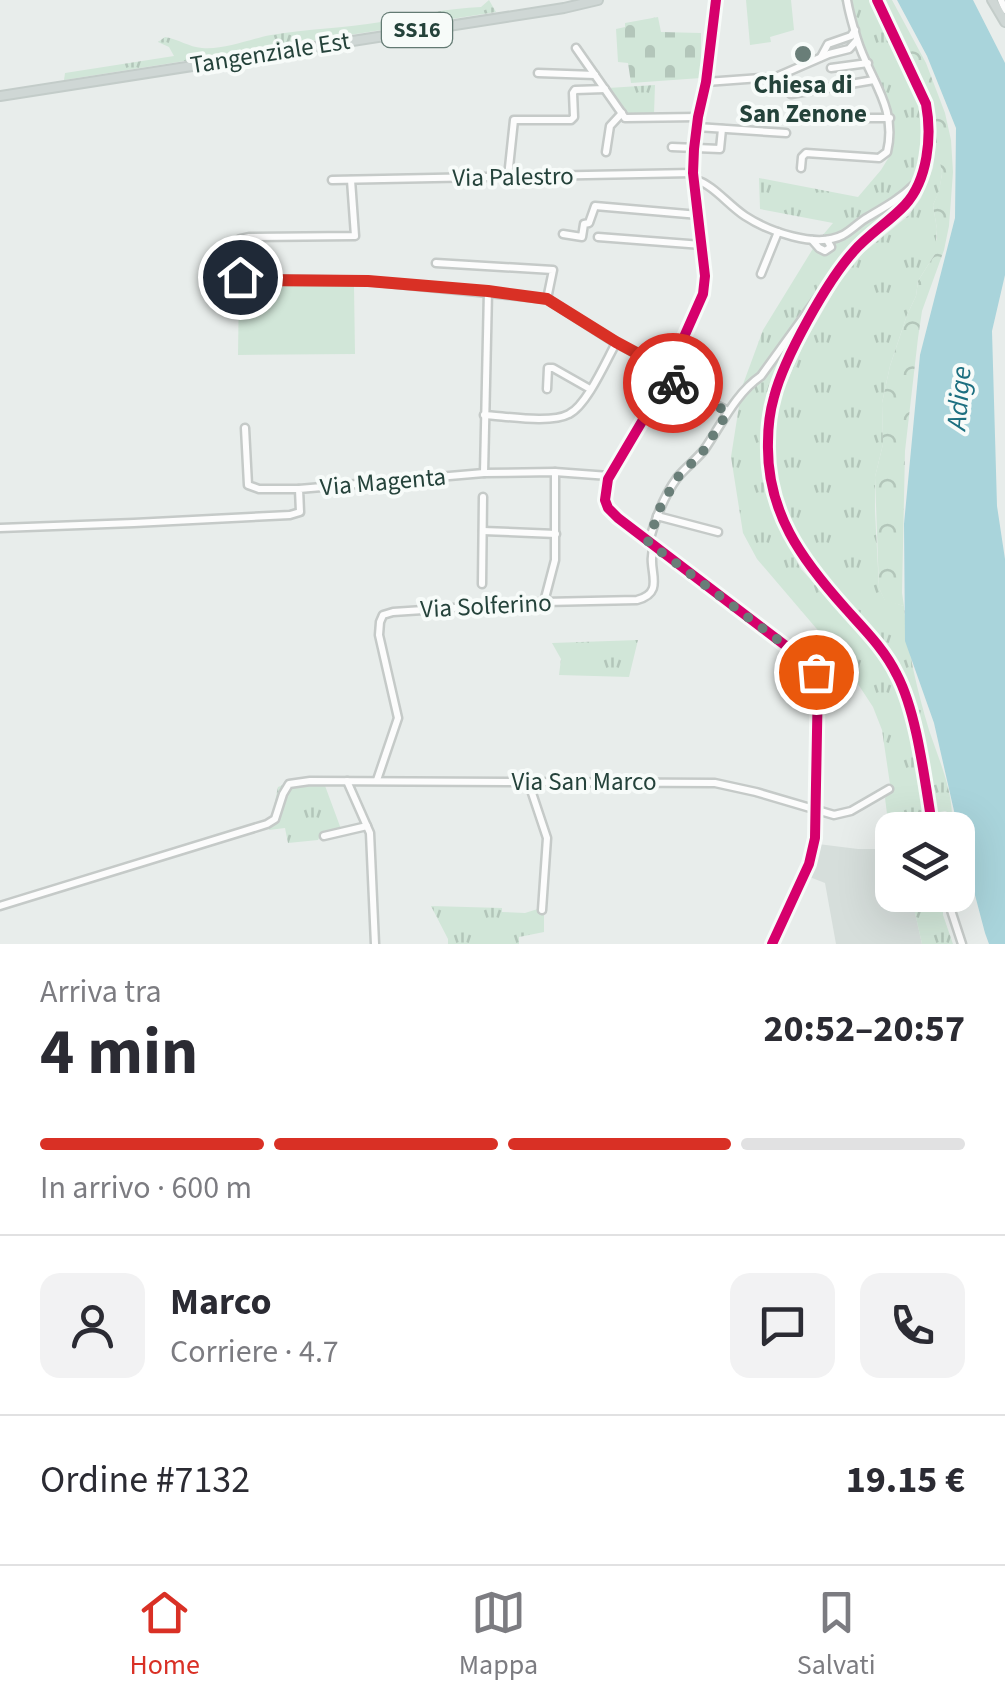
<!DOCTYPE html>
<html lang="it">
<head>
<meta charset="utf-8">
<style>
	body { margin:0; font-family:"Source Sans 3",sans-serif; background:#f2f2f3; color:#2b2b33; height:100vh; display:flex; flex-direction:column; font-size:38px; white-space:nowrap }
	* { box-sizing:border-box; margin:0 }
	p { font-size:32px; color:#7c7c81 }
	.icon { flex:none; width:55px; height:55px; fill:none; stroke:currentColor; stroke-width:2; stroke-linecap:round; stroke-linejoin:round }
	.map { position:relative; height:944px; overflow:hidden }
	.panel { display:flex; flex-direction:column; background:#fff; flex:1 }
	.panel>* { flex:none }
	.fabs { position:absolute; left:875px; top:812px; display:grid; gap:20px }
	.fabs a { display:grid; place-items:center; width:100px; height:100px; border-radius:20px; background:#fff; box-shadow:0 10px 40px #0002; font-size:50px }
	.pin { position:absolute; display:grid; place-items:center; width:85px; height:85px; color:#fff; margin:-42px; border:5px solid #fff; border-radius:50%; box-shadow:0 2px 10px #0007 }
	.courier { position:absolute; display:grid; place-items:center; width:100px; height:100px; margin:-50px; border:8px solid #d93025; border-radius:50%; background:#fff; color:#222; box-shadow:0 2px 12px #0007 }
	.headline em { font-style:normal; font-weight:700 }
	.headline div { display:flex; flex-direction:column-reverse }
	.headline { display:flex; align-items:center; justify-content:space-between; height:170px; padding:0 40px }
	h1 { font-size:65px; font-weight:700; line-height:75px }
	.bar { display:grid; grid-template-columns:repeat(4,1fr); gap:15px 10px; align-content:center; height:120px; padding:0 40px }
	.bar i { height:12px; border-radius:8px; background:#e1e1e2 }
	.bar .current { background:#d93025 }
	.bar p { grid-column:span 4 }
	.line { display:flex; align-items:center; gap:25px; padding:0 40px; border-top:2px solid #e1e1e2 }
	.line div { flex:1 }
	.round { display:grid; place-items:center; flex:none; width:105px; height:105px; border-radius:20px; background:#f2f2f3 }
	.tabs { display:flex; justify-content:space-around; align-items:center; height:140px; border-top:2px solid #e1e1e2; background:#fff; font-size:28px; color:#7c7c81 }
	.tabs a { display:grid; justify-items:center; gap:5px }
	.tabs .current { color:#d93025 }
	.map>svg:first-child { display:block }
</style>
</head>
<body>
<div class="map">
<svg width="1005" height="944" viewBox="0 0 1005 944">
	<defs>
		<pattern id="grass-tufts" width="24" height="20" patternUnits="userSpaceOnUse" patternTransform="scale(2.5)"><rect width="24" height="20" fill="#d1e6d8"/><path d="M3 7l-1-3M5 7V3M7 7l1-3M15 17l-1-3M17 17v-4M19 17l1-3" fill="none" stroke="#b3c6ba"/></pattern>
		<pattern id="forest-crowns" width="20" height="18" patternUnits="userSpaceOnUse" patternTransform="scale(2.5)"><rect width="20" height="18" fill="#d1e6d8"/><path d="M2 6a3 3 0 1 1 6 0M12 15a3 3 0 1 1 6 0" fill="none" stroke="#b3c6ba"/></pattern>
		<pattern id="cemetery-stones" width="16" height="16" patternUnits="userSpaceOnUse" patternTransform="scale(2.5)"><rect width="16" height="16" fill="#d1e6d8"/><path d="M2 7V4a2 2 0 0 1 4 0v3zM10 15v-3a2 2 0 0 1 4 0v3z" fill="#b3c6ba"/></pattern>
	</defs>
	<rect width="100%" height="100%" fill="#e8edeb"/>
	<!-- built -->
	<polygon fill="#d6dedb" points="818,844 858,849 891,849 892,895 911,895 922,944 836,944 825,883 807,876"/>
	<!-- grass -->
	<g fill="url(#grass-tufts)">
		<path d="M489 0 496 12 64 80 65 73 174 56 169 47 158 42 165 37C178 39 189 47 202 48 224 50 250 39 271 35 307 29 345 28 381 22 413 16 449 8 481 7Z"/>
		<polygon points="841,0 874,0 923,100 929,131 925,166 914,194 857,248 833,279 796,342 770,402 765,457 771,498 788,545 801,569 881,657 898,685 907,717 931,830 892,830 892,853 885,798 891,791 882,730 873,707 839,655 757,559 743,533 731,457 742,387 763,330 817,242 833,223 760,209 759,178 858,197 881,170 889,157 893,123 890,113"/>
		<polygon points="655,85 654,114 626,114 608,88"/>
		<path d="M937 131 942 174 939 192 933 205 937 229 935 254 918 281 916 296 907 315 890 366 882 403 883 444 875 477V511L879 588 885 600 904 606C907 649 917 689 929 730 938 757 951 786 952 814L945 811 935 813 914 715 905 681 887 652 849 612 795 542 778 496 773 457 778 403 803 345 839 283 863 253 909 215 921 198 933 168Z"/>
		<polygon points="638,640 629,677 559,675 561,659 552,643"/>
		<polygon points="290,782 324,783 341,829 323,831 318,840 288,843 285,828 269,830 278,787"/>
		<polygon points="911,895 943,895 943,915 953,944 922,944"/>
		<polygon points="431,906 502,908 502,912 525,913 544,907 544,932 519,937 519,944 448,944 448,939"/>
	</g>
	<!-- forest -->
	<polygon fill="url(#forest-crowns)" points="882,0 892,0 926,63 945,113 951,140 953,172 949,226 944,250 922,311 918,338 905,451 902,593 904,606 885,601 879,588 875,477 883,444 882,403 890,366 907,315 916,296 918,281 935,254 933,246 937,239 937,229 933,205 939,191 942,174 930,97"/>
	<!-- cemetery -->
	<polygon fill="url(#cemetery-stones)" points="658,17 661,32 701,33 701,78 631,83 628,63 618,62 616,29 625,27 625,23"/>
	<!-- park -->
	<g fill="#d1e6d8">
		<polygon points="746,0 791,0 794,30 770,37 771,42 750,45"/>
		<polygon points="239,283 354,286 355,354 238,355"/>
	</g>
	<!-- water -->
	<polygon fill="#a9d4db" points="897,0 973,0 1005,63 1005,275 992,331 997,506 1005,559 1005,944 989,944 985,933 962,846 934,723 905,641 904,524 920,355 955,218 956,128 927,56"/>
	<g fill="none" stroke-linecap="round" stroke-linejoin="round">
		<defs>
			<g id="minor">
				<polyline points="716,0 706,82 698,117 694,149 693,173 705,276 703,294 660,391 608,479 605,500 608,508 618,518 807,662 812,666 818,679 815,838 809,864 772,944"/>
				<path d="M877 0 926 104C932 136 928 180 905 205 889 222 869 234 854 251 827 281 784 358 774 397 770 411 768 428 768 442 766 512 802 560 846 609 865 630 885 650 897 675 918 715 925 785 933 830"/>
				<polyline points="1001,0 1005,10"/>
				<polyline points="576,48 625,118 698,117"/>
				<polyline points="821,57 828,44 851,36 855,30"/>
				<polyline points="831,68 868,63"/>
				<polyline points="538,73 595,75"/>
				<polyline points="706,82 776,77 829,54 849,49 857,40"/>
				<polyline points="791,94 874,80"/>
				<polyline points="862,118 890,118"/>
				<polyline points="697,127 786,133"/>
				<polyline points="672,147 720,149 722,129"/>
				<polyline points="606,152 610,126 622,113"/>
				<path d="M801 168 802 157 806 153 879 158 887 152C898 107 869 79 857 39 853 26 849 13 847 0"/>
				<polyline points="508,177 514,120 571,120 574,117 573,93 575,90 605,89"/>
				<path d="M694 179C714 185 727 204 745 216 768 231 816 249 843 235 852 230 859 222 868 217 885 207 900 199 914 185"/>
				<polyline points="332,180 693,173"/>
				<polyline points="351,180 355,236 249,237 240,239 240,277 247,279 368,281 547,299 616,343 669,371"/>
				<polyline points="563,234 582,237 584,224 589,223 595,206 699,215"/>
				<polyline points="598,237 702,245"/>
				<polyline points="812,240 819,248 825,251 831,247 827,240"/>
				<polyline points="436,263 553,270 547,299"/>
				<polyline points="761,274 778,232"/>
				<polyline points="665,379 728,411"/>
				<polyline points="547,389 548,368 553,368 590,389"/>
				<path d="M484 415C505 416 551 424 569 414 587 405 606 361 616 343"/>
				<polyline points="245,428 248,485 259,489 299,489"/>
				<polyline points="484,473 488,291"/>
				<polyline points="657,516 718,532"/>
				<polyline points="0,528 134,523 290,515 300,512 299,489 484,473 555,472 609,476"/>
				<polyline points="483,531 556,534"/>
				<path d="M649 542C655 520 663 497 677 478 685 468 696 460 704 450 722 424 735 394 761 376L821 293"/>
				<polyline points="482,584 483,497"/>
				<polyline points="544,602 555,560 555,472"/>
				<path d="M377 780 398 718 379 635 380 622 383 615 393 612 544 602 637 600C668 592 645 568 654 547"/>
				<polyline points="347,781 370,833 375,944"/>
				<polyline points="528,781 547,838 542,910"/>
				<polyline points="324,836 367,826"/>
				<polyline points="946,895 962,944"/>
				<polyline points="0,906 267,824 275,819 283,794 289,784 310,781 715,783 756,792 834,815 851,811 889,789"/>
			</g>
			<g id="major">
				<polyline points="992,0 1005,22"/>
				<polyline points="0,96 564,8 598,0"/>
			</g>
		</defs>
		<!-- minor casing -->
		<use href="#minor" stroke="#c5cac8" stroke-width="11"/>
		<!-- major casing -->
		<use href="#major" stroke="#c3ccc9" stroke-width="12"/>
		<!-- minor -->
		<use href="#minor" stroke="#fcfcfc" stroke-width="6"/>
		<!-- major -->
		<use href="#major" stroke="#cfd7d5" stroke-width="8"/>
		<defs>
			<g id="cycleway">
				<polyline points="716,0 706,82 698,117 694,149 693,173 705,276 703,294 660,391 608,479 605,500 608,508 618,518 807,662 812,666 818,679 815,838 809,864 772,944"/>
				<path d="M877 0 926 104C932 136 928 180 905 205 889 222 869 234 854 251 827 281 784 358 774 397 770 411 768 428 768 442 766 512 802 560 846 609 865 630 885 650 897 675 918 715 925 785 933 830"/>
			</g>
		</defs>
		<!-- cycleway casing -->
		<use href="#cycleway" stroke="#f7fbf9" stroke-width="16"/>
		<!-- cycleway -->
		<use href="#cycleway" stroke="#d6006c" stroke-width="10"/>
	</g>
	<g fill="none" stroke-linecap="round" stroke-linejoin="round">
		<!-- done -->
		<polyline stroke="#697e78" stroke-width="10" stroke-dasharray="0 18" points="673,383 728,412 702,453 677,478 660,508 648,542 806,661 816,672"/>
		<!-- route -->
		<polyline stroke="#d93025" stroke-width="12" points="240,277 247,280 368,281 488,291 547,299 616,342 668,370 665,379 673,383"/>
	</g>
	<!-- markers -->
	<circle fill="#697e78" stroke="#f7fbf9" stroke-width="4" cx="803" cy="54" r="10"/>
	<g text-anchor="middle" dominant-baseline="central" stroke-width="8" stroke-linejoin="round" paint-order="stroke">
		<!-- shield labels -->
		<rect fill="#f7fbf9" stroke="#637a73" stroke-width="2.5" x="382" y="13" width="70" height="34" rx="8"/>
		<g font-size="22" font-weight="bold" fill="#24423a">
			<text x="417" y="30">SS16</text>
		</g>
		<!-- street labels -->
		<g font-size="25" fill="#24423a" stroke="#f7fbf9">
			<text transform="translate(270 53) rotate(-9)">Tangenziale Est</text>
			<text transform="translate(513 177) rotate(-1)">Via Palestro</text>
			<text transform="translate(383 482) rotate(-5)">Via Magenta</text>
			<text transform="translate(486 606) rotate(-3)">Via Solferino</text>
			<text x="584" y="782">Via San Marco</text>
		</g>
		<!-- poi labels -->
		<g font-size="25" font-weight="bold" fill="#24423a" stroke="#f7fbf9">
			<text x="803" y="85">Chiesa di<tspan x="803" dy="29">San Zenone</tspan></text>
		</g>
		<!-- water labels -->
		<g font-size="28" font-style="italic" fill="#1c6f80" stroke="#f7fbf9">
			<text transform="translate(959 398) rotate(-85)">Adige</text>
		</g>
	</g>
</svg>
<div class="fabs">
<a><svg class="icon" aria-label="layers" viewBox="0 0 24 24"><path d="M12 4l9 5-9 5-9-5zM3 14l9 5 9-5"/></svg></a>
</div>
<div class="pin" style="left:816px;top:672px;background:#ea580c"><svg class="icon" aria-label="bag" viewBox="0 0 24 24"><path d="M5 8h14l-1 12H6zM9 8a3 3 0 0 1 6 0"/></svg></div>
<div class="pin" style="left:240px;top:277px;background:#1f2937"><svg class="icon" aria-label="home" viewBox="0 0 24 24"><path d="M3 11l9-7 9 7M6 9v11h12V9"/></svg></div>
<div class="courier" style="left:673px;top:383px"><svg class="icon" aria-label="bike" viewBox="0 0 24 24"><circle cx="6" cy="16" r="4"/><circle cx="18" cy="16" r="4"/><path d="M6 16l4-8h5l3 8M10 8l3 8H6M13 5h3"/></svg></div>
</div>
<section class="panel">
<div class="headline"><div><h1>4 min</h1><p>Arriva tra</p></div><em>20:52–20:57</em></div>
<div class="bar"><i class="current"></i><i class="current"></i><i class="current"></i><i></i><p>In arrivo · 600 m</p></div>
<div class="line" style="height:180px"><a class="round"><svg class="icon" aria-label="person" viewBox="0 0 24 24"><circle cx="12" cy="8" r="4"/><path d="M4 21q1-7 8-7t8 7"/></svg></a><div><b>Marco</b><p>Corriere · 4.7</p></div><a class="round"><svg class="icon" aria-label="chat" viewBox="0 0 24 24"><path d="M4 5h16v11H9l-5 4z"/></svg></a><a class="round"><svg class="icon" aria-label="phone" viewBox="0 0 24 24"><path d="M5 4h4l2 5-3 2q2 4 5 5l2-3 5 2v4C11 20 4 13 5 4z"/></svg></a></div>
<div class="line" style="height:130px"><div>Ordine #7132</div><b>19.15 €</b></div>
</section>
<nav class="tabs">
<a class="current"><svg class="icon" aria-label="home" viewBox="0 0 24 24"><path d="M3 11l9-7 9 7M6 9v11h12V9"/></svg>Home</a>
<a><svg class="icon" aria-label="map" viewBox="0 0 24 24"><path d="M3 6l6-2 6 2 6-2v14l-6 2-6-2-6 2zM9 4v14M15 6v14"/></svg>Mappa</a>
<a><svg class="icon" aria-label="saved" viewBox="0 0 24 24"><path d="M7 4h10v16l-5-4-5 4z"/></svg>Salvati</a>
</nav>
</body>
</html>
